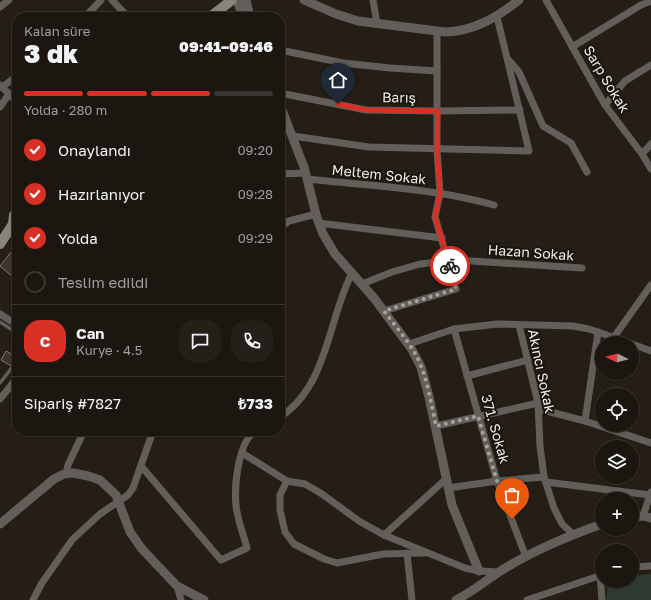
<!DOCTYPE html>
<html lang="tr">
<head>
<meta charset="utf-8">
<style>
	body { margin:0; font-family:"Golos Text",sans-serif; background:#241f19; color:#f1f3f6; height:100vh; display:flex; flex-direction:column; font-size:15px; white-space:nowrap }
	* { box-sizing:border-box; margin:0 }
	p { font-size:13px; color:#a09f9f }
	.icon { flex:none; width:22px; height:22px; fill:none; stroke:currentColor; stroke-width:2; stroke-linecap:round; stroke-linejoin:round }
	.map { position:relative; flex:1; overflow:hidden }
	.sheet { position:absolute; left:12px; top:12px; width:273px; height:424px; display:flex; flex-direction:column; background:#1b1610; border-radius:16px; box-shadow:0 1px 3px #0004,0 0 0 1px #393530 }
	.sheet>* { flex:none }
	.needle { width:26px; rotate:276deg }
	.fabs { position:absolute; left:595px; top:336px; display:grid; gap:8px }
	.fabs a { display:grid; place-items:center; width:44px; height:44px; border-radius:50%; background:#1b1610; box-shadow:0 1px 3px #0004,0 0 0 1px #393530; font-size:20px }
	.pin { position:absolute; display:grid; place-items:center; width:34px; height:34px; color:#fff; margin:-41px -17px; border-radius:50% 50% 50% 0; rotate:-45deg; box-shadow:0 0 4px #0007 }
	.pin .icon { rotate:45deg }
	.courier { position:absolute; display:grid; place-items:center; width:40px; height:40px; margin:-20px; border:3px solid #d93025; border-radius:50%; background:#fff; color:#222; box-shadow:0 1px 5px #0007 }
	.head em { font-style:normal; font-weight:800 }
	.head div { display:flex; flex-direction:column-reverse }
	.head { display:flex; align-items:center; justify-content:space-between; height:68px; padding:0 12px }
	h1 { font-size:26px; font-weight:800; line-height:30px }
	.bar { display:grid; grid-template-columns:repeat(4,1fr); gap:6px 4px; align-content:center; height:48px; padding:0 12px }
	.bar i { height:5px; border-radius:3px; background:#393530 }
	.bar .current { background:#d93025 }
	.bar p { grid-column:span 4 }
	.line { display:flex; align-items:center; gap:10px; padding:0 12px; border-top:1px solid #393530 }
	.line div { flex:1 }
	.round { display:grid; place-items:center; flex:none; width:42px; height:42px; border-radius:16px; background:#241f19 }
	ol { padding:0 12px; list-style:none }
	li { display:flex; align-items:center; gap:12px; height:44px }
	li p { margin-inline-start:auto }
	li .icon { padding:4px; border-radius:50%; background:#d93025; color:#fff; stroke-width:4 }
	li:last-child { color:#a09f9f }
	li i { width:22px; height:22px; border:2px solid #393530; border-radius:50% }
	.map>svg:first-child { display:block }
</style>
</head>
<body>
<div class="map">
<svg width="651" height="600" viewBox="0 0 651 600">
	<rect width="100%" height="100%" fill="#241e16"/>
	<!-- green -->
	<polygon fill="#2d3b30" points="651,574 651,600 606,600 608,581 632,581 632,576"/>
	<!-- building -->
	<g fill="#3b342c" stroke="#80786f">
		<polygon points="12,251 17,256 17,272 13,277 0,266"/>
		<polygon points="16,336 17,337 17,349 11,345"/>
		<polygon points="6,351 16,357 11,366 1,360"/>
	</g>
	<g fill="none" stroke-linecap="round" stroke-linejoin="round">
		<!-- service -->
		<g stroke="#625f5b" stroke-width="3.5">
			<polyline points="0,322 17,333"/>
			<polyline points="0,383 17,361"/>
		</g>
		<!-- minor -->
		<g stroke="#625f5b" stroke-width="7">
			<polyline points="112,0 128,17"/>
			<polyline points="373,0 377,24"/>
			<polyline points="546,0 605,105 642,154 651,169"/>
			<polyline points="0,7 9,0"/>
			<polyline points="85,17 101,0"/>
			<polyline points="497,17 507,58 519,72 543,126 571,143 587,172"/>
			<polyline points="572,47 641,5 651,1"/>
			<polyline points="280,50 343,63 390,68 437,71"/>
			<polyline points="0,85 17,102"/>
			<polyline points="2,87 17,76"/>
			<polyline points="280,93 366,110 438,111 520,110"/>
			<polyline points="605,105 625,81 651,65"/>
			<polyline points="0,107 9,94"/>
			<polyline points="280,127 289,127"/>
			<polyline points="293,136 369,147 529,151 507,58"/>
			<polyline points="642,154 651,144"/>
			<polyline points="280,174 306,173"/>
			<path d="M308 179C370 186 434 188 494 205"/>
			<polyline points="318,223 442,238"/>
			<polyline points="280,228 289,221 316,214"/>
			<polyline points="362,284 392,272 420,264 456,260 582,268"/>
			<polyline points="384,311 456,289 435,217 440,193 437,150 437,31"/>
			<polyline points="0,314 17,325"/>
			<polyline points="519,325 538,403 540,446 544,477 554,508 562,524 573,534"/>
			<polyline points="454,329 497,481 526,557"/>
			<polyline points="614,337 651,285"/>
			<polyline points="409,344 454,329 497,324 573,326 589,329 630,343"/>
			<polyline points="632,344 651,351"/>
			<polyline points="467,376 528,360"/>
			<polyline points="0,399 17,378"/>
			<polyline points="539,409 585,421 651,443"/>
			<path d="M280 417C328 386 328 319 352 273"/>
			<polyline points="585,421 598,332"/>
			<polyline points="436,426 538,403"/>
			<polyline points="242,453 287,481 305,484 322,494 359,521 384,535 465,568 479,571 499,572"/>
			<path d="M141 466 221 560 247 548C244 536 239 524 237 512 233 493 237 441 256 431"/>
			<polyline points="66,474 68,465 84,431"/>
			<polyline points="287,481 280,495 280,510 285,532 294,544 324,559 337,563 383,554 424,553"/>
			<polyline points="546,482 650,495"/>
			<polyline points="448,488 497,481 544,477"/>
			<polyline points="643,516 651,492"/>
			<polyline points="384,535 446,479"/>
			<polyline points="407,553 412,600"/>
			<polyline points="632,567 651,566"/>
			<polyline points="600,575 602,600"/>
			<polyline points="177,586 181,600"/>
			<polyline points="33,600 42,583 72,540 100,514 128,495 133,488 153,431"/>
			<polyline points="527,600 602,575"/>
		</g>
		<!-- tertiary -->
		<g stroke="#625f5b" stroke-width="9">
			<polyline points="237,0 243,17"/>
			<polyline points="246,0 250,17"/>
			<path d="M304 0 336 14 358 21 445 32C474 31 496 18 519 0"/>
			<polyline points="280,105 304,167 317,218 323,234 335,254 374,298 411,348 421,367 429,397 452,505 479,571"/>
			<polyline points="632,517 643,516 651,518"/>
			<polyline points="0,524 54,479 64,474 73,473 88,476 100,480 116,495 130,532 142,549 177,586 204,600"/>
			<path d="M456 600C472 592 485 581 499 572 530 552 568 536 602 524"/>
		</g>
		<!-- secondary -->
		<g stroke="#88837c" stroke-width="10">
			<polyline points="210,17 232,0"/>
			<polyline points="0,244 13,224 14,215"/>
		</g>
	</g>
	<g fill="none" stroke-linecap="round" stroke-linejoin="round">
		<!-- done -->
		<path stroke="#a7a39d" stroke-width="4" stroke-dasharray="0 7.2" d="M450 266 456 289 384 311C395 326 408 340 417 357 427 377 431 403 436 426L478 416 497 481 512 519"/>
		<!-- route -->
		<polyline stroke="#d93025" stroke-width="5" points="338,104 366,110 438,111 437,150 440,193 435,217 450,266"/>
	</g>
	<g text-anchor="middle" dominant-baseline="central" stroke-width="4" stroke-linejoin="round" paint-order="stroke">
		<!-- street labels -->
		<g font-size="14" fill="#eeeae5" stroke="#1a150d">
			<text transform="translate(607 79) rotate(59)">Sarp Sokak</text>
			<text transform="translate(399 97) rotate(1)">Barış</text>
			<text transform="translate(379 174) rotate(6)">Meltem Sokak</text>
			<text transform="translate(531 252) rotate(4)">Hazan Sokak</text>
			<text transform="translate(542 371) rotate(78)">Akıncı Sokak</text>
			<text transform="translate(496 429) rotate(74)">371. Sokak</text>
		</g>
	</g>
</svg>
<div class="fabs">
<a><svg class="needle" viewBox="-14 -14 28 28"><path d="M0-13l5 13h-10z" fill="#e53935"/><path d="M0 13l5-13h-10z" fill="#a09f9f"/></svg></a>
<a><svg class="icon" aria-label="locate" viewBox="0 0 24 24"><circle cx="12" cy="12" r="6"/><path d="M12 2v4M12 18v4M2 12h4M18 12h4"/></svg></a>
<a><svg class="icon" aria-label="layers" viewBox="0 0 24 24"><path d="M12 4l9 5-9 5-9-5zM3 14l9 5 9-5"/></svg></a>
<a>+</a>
<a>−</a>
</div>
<div class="pin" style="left:512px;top:519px;background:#ea580c"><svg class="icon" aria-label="bag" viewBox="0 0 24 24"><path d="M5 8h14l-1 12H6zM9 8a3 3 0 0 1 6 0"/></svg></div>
<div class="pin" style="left:338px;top:104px;background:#1f2937"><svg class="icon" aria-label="home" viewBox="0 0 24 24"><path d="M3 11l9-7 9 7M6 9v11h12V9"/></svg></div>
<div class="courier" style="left:450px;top:266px"><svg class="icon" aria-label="bike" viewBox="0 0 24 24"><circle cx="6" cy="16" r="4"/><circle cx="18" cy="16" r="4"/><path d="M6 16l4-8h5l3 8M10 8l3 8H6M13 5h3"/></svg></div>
<section class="sheet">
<div class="head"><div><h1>3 dk</h1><p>Kalan süre</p></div><em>09:41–09:46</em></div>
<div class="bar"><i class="current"></i><i class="current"></i><i class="current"></i><i></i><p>Yolda · 280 m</p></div>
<ol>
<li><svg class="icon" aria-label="check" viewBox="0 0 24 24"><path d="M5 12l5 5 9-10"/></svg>Onaylandı<p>09:20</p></li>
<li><svg class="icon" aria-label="check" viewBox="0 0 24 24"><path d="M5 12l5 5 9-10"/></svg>Hazırlanıyor<p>09:28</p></li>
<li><svg class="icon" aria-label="check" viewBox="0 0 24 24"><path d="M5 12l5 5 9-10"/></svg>Yolda<p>09:29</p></li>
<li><i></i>Teslim edildi</li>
</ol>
<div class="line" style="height:72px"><b class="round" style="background:#d93025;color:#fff">C</b><div><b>Can</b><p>Kurye · 4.5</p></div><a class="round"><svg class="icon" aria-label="chat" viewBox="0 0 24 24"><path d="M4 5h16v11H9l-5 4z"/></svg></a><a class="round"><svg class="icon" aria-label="phone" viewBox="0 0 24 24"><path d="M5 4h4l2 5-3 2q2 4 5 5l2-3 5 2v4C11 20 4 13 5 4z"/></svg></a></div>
<div class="line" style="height:52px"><div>Sipariş #7827</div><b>₺733</b></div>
</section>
</div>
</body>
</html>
